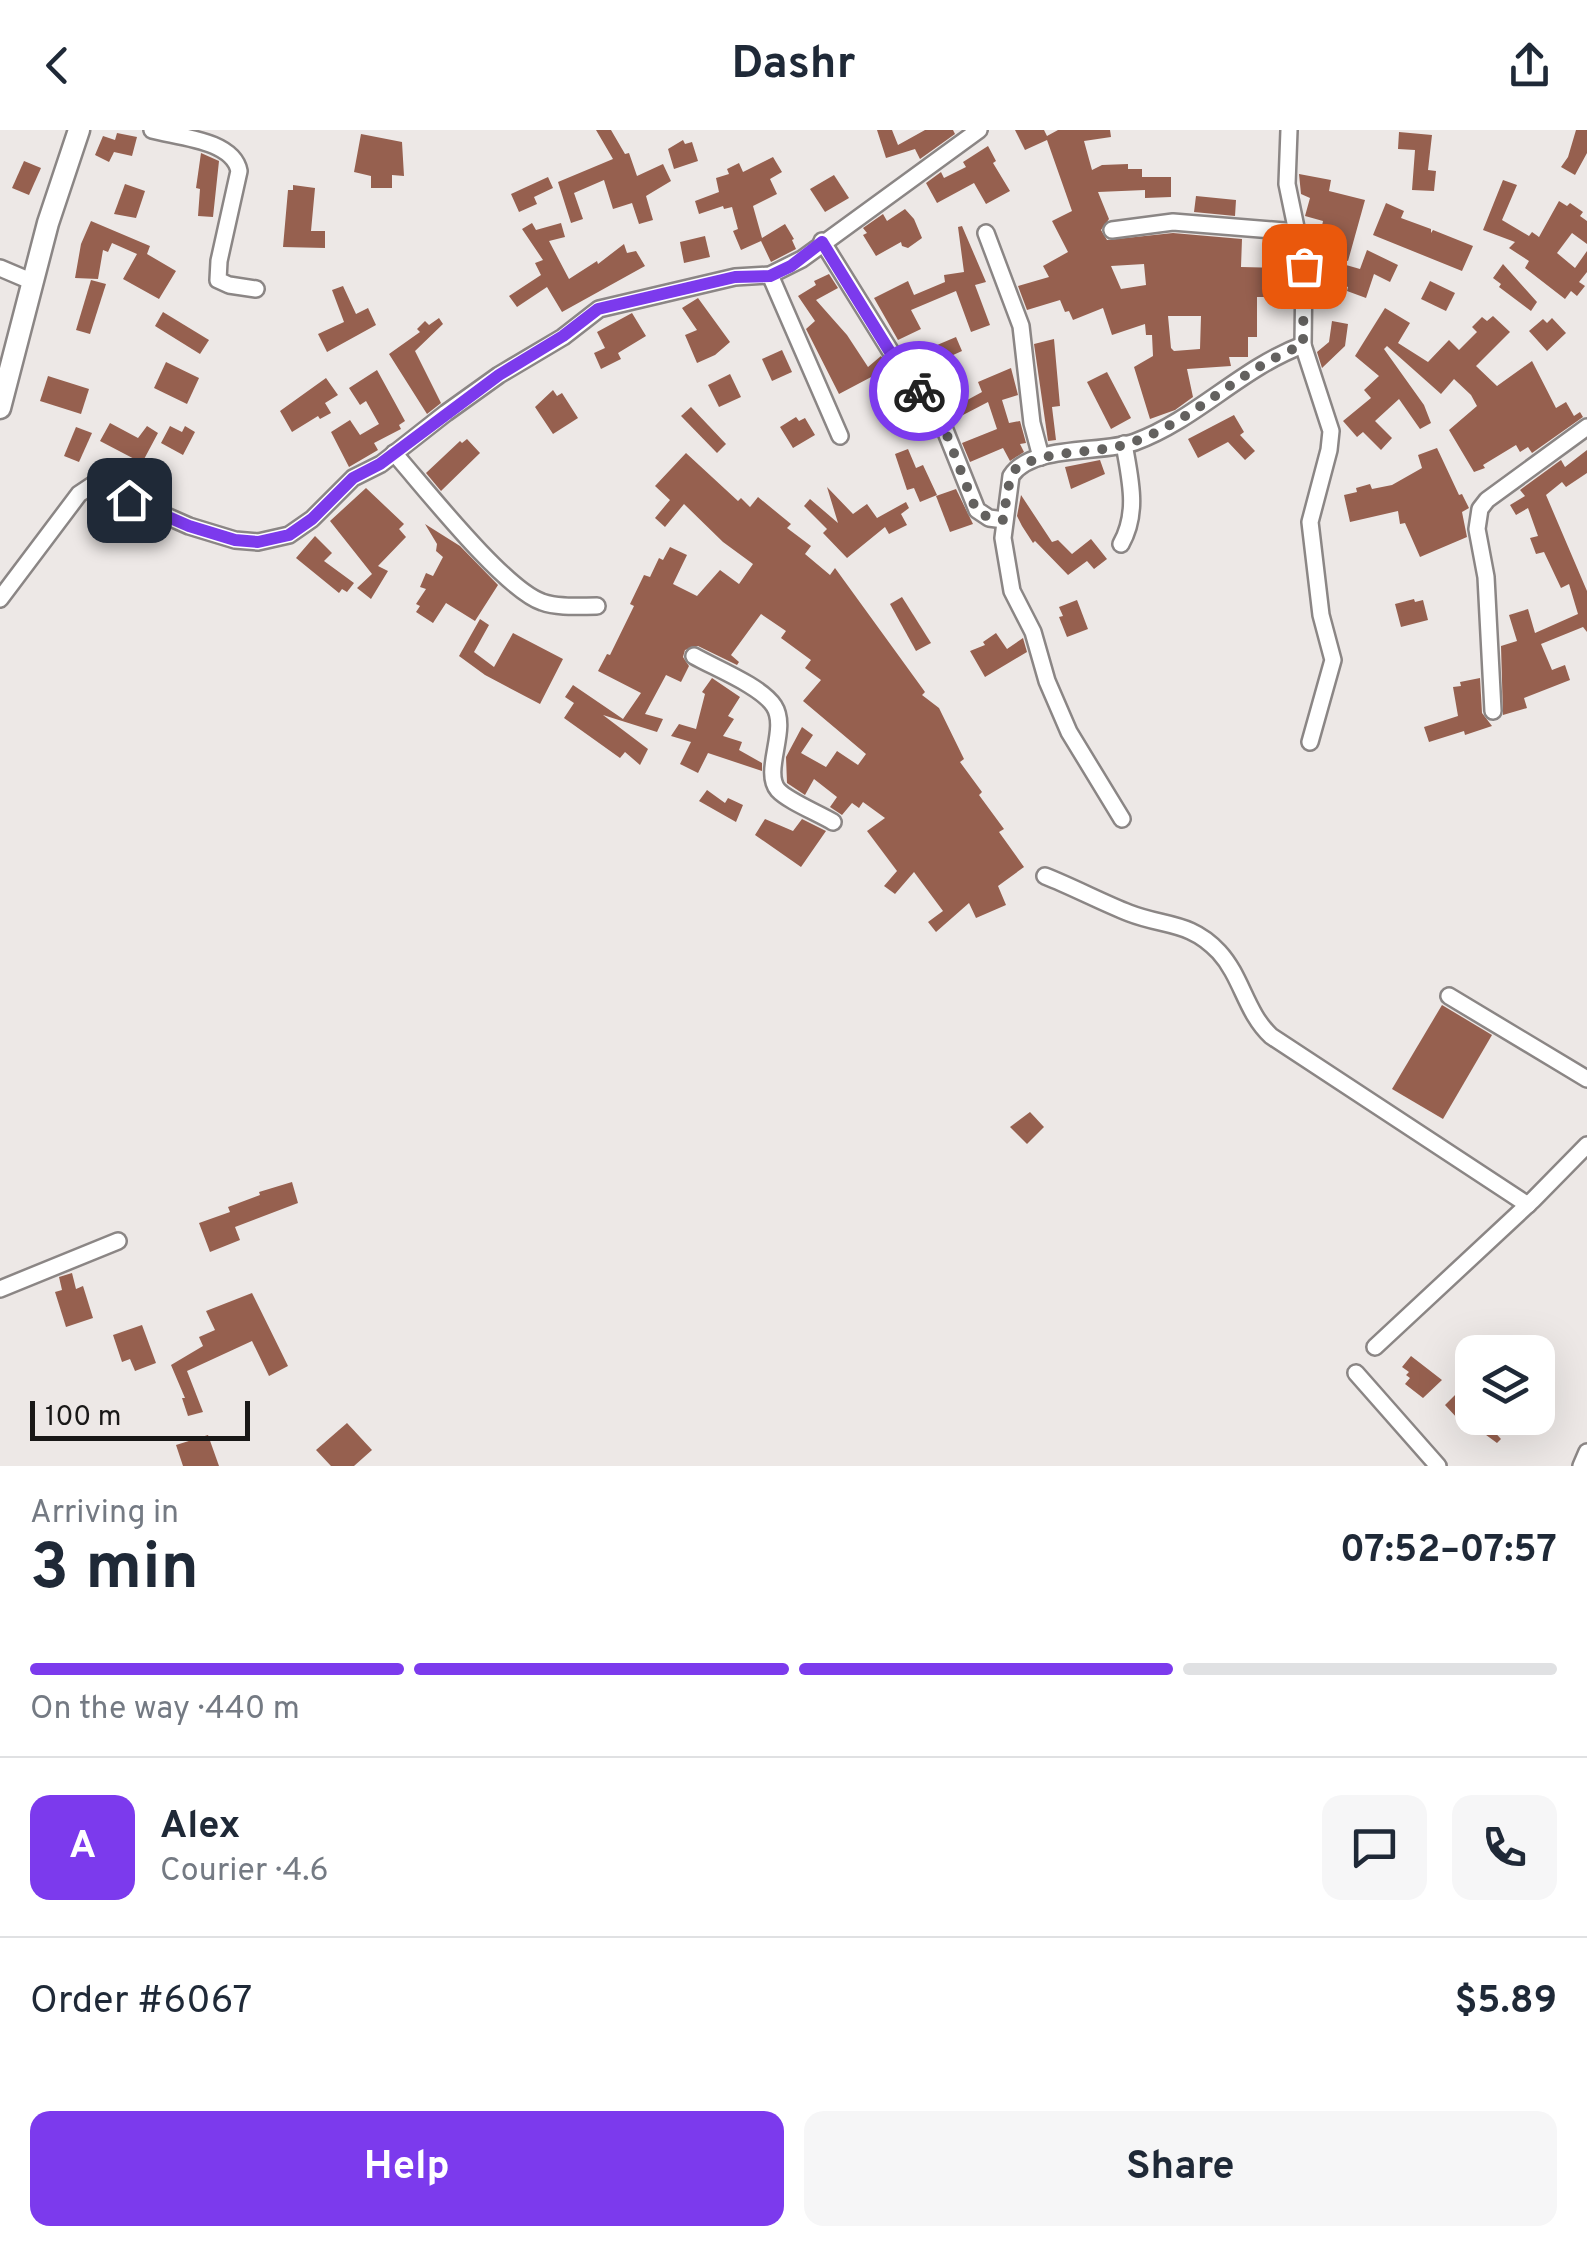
<!DOCTYPE html>
<html lang="en">
<head>
<meta charset="utf-8">
<style>
	body { margin:0; font-family:Overpass,sans-serif; background:#f6f6f7; color:#1f2937; height:100vh; display:flex; flex-direction:column; font-size:38px; white-space:nowrap }
	* { box-sizing:border-box; margin:0 }
	p { font-size:32px; color:#747a83 }
	.icon { flex:none; width:55px; height:55px; fill:none; stroke:currentColor; stroke-width:2; stroke-linecap:round; stroke-linejoin:round }
	.map { position:relative; height:1336px; overflow:hidden }
	.drawer { display:flex; flex-direction:column; background:#fff; flex:1 }
	.drawer>* { flex:none }
	.tools { position:absolute; left:1455px; top:1205px; display:grid; gap:20px }
	.tools a { display:grid; place-items:center; width:100px; height:100px; border-radius:20px; background:#fff; box-shadow:0 10px 40px #0002; font-size:50px }
	.scale { position:absolute; left:30px; bottom:25px; width:220px; box-sizing:border-box; padding-left:10px; border:5px solid #191817; border-top:0; font-size:28px; line-height:35px; white-space:nowrap; color:#191817; -webkit-text-stroke:8px #ede8e6; paint-order:stroke }
	.pin { position:absolute; display:grid; place-items:center; width:85px; height:85px; color:#fff; margin:-42px; border-radius:20px; box-shadow:0 5px 15px #0006 }
	.courier { position:absolute; display:grid; place-items:center; width:100px; height:100px; margin:-50px; border:8px solid #7c3aed; border-radius:50%; background:#fff; color:#222; box-shadow:0 2px 12px #0007 }
	.head em { font-style:normal; font-weight:700 }
	.head div { display:flex; flex-direction:column-reverse }
	.head { display:flex; align-items:center; justify-content:space-between; height:170px; padding:0 30px }
	h1 { font-size:65px; font-weight:700; line-height:75px }
	.bar { display:grid; grid-template-columns:repeat(4,1fr); gap:15px 10px; align-content:center; height:120px; padding:0 30px }
	.bar i { height:12px; border-radius:8px; background:#e0e1e3 }
	.bar .current { background:#7c3aed }
	.bar p { grid-column:span 4 }
	.line { display:flex; align-items:center; gap:25px; padding:0 30px; border-top:2px solid #e0e1e3 }
	.line div { flex:1 }
	.round { display:grid; place-items:center; flex:none; width:105px; height:105px; border-radius:20px; background:#f6f6f7 }
	.primary-button { display:flex; gap:20px; margin-top:auto; padding:20px 30px }
	.primary-button a { flex:1; height:115px; border-radius:20px; background:#7c3aed; color:#fff; font-size:40px; font-weight:700; line-height:115px; text-align:center }
	.primary-button a+a { background:#f6f6f7; color:#1f2937 }
	header { display:flex; justify-content:space-between; align-items:center; height:130px; padding:0 30px; background:#fff; font-size:45px; font-weight:700 }
	.map>svg:first-child { display:block }
</style>
</head>
<body>
<header><svg class="icon" aria-label="back" viewBox="0 0 24 24"><path d="M15 5l-7 7 7 7"/></svg>Dashr<svg class="icon" aria-label="share" viewBox="0 0 24 24"><path d="M12 15V3M7 8l5-5 5 5M5 13v7h14v-7"/></svg></header>
<div class="map">
<svg width="1587" height="1336" viewBox="0 0 1587 1336">
	<rect width="100%" height="100%" fill="#ede8e6"/>
	<!-- building -->
	<g fill="#96604f" fill-rule="evenodd">
		<polygon points="596,0 611,0 625,24 629,23 637,46 663,34 671,51 646,66 653,90 639,94 632,73 613,79 604,50 574,63 583,89 571,93 558,52 613,29"/>
		<polygon points="877,0 892,0 898,15 925,0 953,0 955,4 920,29 915,19 886,28"/>
		<path d="M1015 0H1044L1047 6 1058 0H1110L1111 7 1084 11 1092 40 1102 35 1128 34V39H1142V47H1171V67L1145 68V60L1098 62 1109 89 1101 100 1107 110 1173 103 1242 109 1241 137 1283 138 1282 167H1257V207H1248V227H1229L1231 236 1187 239 1193 267 1175 280 1150 289 1134 237 1153 226 1152 205H1146L1145 194 1112 205 1103 178 1073 190 1069 181 1065 182 1060 170 1027 180 1018 156 1049 147 1043 136 1068 122 1052 91 1072 81 1047 10 1025 20ZM1144 134 1146 155 1121 159 1111 136ZM1168 186H1201L1200 219 1174 221 1171 218Z"/>
		<polygon points="1576,0 1587,0 1587,23 1575,45 1561,37 1568,27"/>
		<polygon points="1399,2 1432,5 1428,40 1436,41 1434,61 1412,60 1415,20 1398,19"/>
		<polygon points="117,3 137,7 132,26 114,22 109,32 95,25 103,6 115,10"/>
		<polygon points="361,4 402,12 404,46 392,45 392,58 371,58 371,46 354,42"/>
		<polygon points="683,10 685,14 692,12 698,31 674,39 668,19"/>
		<polygon points="988,16 996,31 993,33 1010,61 986,74 974,53 937,73 926,53 941,42 944,48 966,37 963,32"/>
		<polygon points="201,23 219,31 213,87 198,86 200,59 196,58"/>
		<polygon points="773,27 782,42 770,49 777,64 753,76 762,108 785,94 794,109 792,110 796,119 771,132 761,111 741,120 733,101 738,99 732,77 724,79 723,76 699,84 695,71 719,62 716,48 729,44 727,39 739,33 743,42"/>
		<polygon points="24,31 41,38 29,65 12,58"/>
		<polygon points="1299,44 1331,50 1329,61 1365,70 1348,131 1324,125 1326,117 1318,115 1323,91 1305,86 1310,68 1301,64"/>
		<polygon points="834,45 849,68 825,82 810,59"/>
		<polygon points="548,47 553,58 534,67 537,74 519,82 511,64"/>
		<polygon points="1503,50 1517,55 1502,90 1529,106 1532,102 1539,107 1559,71 1567,76 1570,73 1583,82 1580,86 1587,91 1587,114 1572,103 1557,123 1575,138 1587,121 1587,142 1579,152 1585,156 1577,166 1571,161 1565,169 1525,138 1529,131 1509,118 1515,112 1483,100"/>
		<polygon points="125,54 145,61 136,88 114,84"/>
		<polygon points="293,55 315,58 311,101 325,101 325,118 283,117 288,60 293,60"/>
		<polygon points="1196,66 1236,70 1235,86 1194,82"/>
		<polygon points="1386,73 1404,81 1401,88 1431,99 1431,103 1433,100 1473,116 1462,141 1373,105"/>
		<polygon points="905,79 914,89 922,108 908,118 902,116 901,112 876,126 863,105 867,103 863,98 883,84 887,91"/>
		<polygon points="91,91 150,116 147,124 176,141 159,169 123,149 137,124 112,113 108,122 103,120 98,149 75,148 81,114"/>
		<polygon points="532,93 536,100 561,93 565,107 549,111 569,149 597,131 598,134 624,114 627,123 636,121 645,136 562,182 547,157 517,177 509,166 541,145 535,133 543,130 522,99"/>
		<polygon points="962,96 986,152 975,155 990,195 971,202 956,161 911,180 921,199 898,210 874,168 908,151 914,165 945,152 944,145 964,142 958,97"/>
		<polygon points="705,106 710,127 684,133 680,112"/>
		<polygon points="1367,120 1398,135 1390,152 1374,144 1366,168 1347,161 1348,157 1340,154 1346,135 1360,139"/>
		<polygon points="1503,134 1537,172 1531,181 1499,157 1501,154 1493,148"/>
		<polygon points="829,144 838,158 816,170 847,205 868,237 881,226 892,243 881,252 875,245 839,264 806,199 815,191 798,166 816,155 814,151"/>
		<polygon points="91,150 106,154 90,204 76,200"/>
		<polygon points="1430,151 1455,163 1446,181 1421,169"/>
		<polygon points="343,156 356,184 368,178 376,195 327,222 318,204 344,192 332,160"/>
		<polygon points="698,168 730,212 715,225 697,233 685,205 697,200 682,178"/>
		<polygon points="1385,178 1410,193 1398,213 1428,232 1449,210 1459,220 1477,202 1472,197 1482,187 1487,191 1493,186 1510,202 1476,236 1497,256 1532,231 1556,278 1566,272 1574,286 1580,282 1583,287 1532,323 1528,317 1520,322 1516,315 1483,335 1485,338 1474,342 1449,300 1477,276 1471,265 1454,249 1441,264 1387,216 1384,219 1424,275 1431,293 1420,299 1399,269 1375,291 1392,308 1381,320 1363,302 1357,307 1343,291 1371,268 1364,260 1379,246 1355,226"/>
		<polygon points="163,182 209,210 200,224 155,196"/>
		<polygon points="632,183 646,206 618,223 621,229 601,239 594,223 605,218 597,202"/>
		<polygon points="439,188 443,194 415,221 441,273 427,284 389,224 420,202 417,199 425,191 429,195"/>
		<polygon points="1552,188 1566,203 1547,221 1529,201 1543,189 1547,193"/>
		<polygon points="1332,191 1348,194 1345,216 1322,238 1317,222 1329,212"/>
		<polygon points="956,207 962,221 931,235 921,244 909,228 929,215 930,218"/>
		<polygon points="1054,209 1060,276 1052,277 1056,310 1048,311 1034,214"/>
		<polygon points="782,220 792,242 772,251 762,229"/>
		<polygon points="166,232 199,248 187,274 154,258"/>
		<polygon points="1011,238 1018,265 1002,270 1009,293 1020,291 1026,313 1020,314 1024,322 1010,331 1003,318 970,332 962,313 997,299 988,272 963,285 958,275 982,262 978,252"/>
		<polygon points="377,240 405,291 399,295 401,299 374,313 378,320 349,337 331,302 350,290 360,305 379,294 366,271 360,275 349,258"/>
		<polygon points="1107,242 1131,288 1111,299 1087,252"/>
		<polygon points="730,244 741,267 719,277 708,255"/>
		<polygon points="48,246 89,259 81,284 40,271"/>
		<polygon points="326,248 338,265 325,273 331,283 320,289 318,286 292,302 280,281"/>
		<polygon points="553,260 557,266 562,263 578,288 553,304 535,277"/>
		<polygon points="691,277 726,314 717,323 681,286"/>
		<polygon points="1234,285 1244,302 1240,305 1255,321 1245,330 1228,312 1198,328 1188,309"/>
		<polygon points="796,287 799,291 805,288 815,305 793,318 780,297"/>
		<polygon points="110,293 138,308 147,296 158,303 142,333 100,311"/>
		<polygon points="170,296 182,302 185,296 195,302 183,325 161,313"/>
		<polygon points="76,297 92,303 79,332 64,326"/>
		<polygon points="467,309 480,323 441,361 426,343 460,311 462,313"/>
		<polygon points="1437,318 1459,365 1462,364 1469,378 1462,382 1467,407 1420,427 1405,393 1400,394 1398,381 1350,392 1344,365 1357,362 1356,358 1370,354 1372,359 1392,355 1422,338 1418,325"/>
		<polygon points="908,319 916,338 923,335 937,365 920,372 914,358 907,360 895,324"/>
		<polygon points="1587,320 1587,343 1566,357 1562,352 1546,365 1587,461 1587,502 1583,497 1541,514 1552,540 1565,535 1570,550 1524,568 1527,578 1503,585 1501,516 1517,511 1509,485 1528,479 1535,503 1578,484 1569,454 1561,458 1544,422 1536,424 1530,408 1538,406 1528,378 1516,385 1510,375 1525,366 1520,360 1561,330 1565,337"/>
		<polygon points="686,323 738,371 741,368 750,377 758,367 791,394 787,398 811,416 805,424 830,445 835,438 925,562 922,565 939,578 964,629 960,632 982,662 979,665 1004,699 999,702 1024,737 998,756 1006,775 976,788 969,773 936,802 928,792 943,781 914,742 895,764 884,756 897,741 867,701 885,688 863,672 859,678 852,673 842,685 830,677 837,667 814,649 805,665 787,653 786,627 802,597 813,605 801,623 826,637 837,621 858,635 866,624 803,571 821,550 805,538 811,530 781,508 786,501 761,484 731,525 739,532 737,535 698,516 685,520 683,527 689,536 681,552 666,545 645,584 663,589 657,602 603,585 648,619 640,635 625,622 620,628 564,588 574,573 565,567 573,555 623,589 641,563 598,541 607,524 610,525 634,476 630,474 644,445 650,447 659,428 663,430 670,417 687,425 673,454 697,466 720,440 739,454 753,434 723,412 684,374 665,397 655,388 670,370 655,356"/>
		<polygon points="1100,330 1105,344 1071,359 1065,337"/>
		<polygon points="827,357 853,384 867,374 877,388 906,372 909,378 901,384 907,395 889,404 885,397 847,428 823,403 827,399 804,376 810,369 838,393"/>
		<polygon points="366,358 404,394 399,399 406,407 378,436 388,441 371,469 357,458 372,444 330,391"/>
		<polygon points="956,359 973,394 950,402 936,366"/>
		<polygon points="1021,365 1052,412 1058,410 1072,424 1091,409 1107,429 1094,439 1087,431 1068,445 1035,411 1033,413 1022,396 1017,386"/>
		<polygon points="425,394 460,416 498,455 475,491 446,473 433,493 416,482 420,476 416,474 426,459 420,457 426,443 433,446 443,427 436,421 437,414"/>
		<polygon points="315,406 332,423 324,431 354,453 347,462 342,459 339,463 296,428"/>
		<polygon points="902,467 931,513 916,521 890,474"/>
		<polygon points="1414,469 1415,472 1423,470 1428,490 1401,497 1395,474"/>
		<polygon points="1077,470 1088,499 1067,507 1059,487 1063,486 1059,477"/>
		<polygon points="480,489 489,495 474,522 494,537 513,503 563,529 540,574 485,545 459,526"/>
		<polygon points="996,503 1007,519 1023,508 1027,522 985,547 970,521 985,515 983,512"/>
		<polygon points="712,548 740,567 728,586 734,589 723,606 742,612 739,620 762,633 762,641 708,623 698,643 680,634 691,612 671,606 679,594 696,599 705,564 702,562"/>
		<polygon points="1480,548 1482,583 1492,596 1465,605 1464,601 1429,612 1424,597 1458,586 1453,557 1461,556 1460,552"/>
		<polygon points="707,660 725,673 728,668 743,675 736,692 699,671"/>
		<polygon points="765,689 793,701 802,689 826,701 801,737 755,705"/>
		<polygon points="1442,875 1492,905 1443,989 1392,959"/>
		<polygon points="1030,982 1044,997 1027,1014 1010,997"/>
		<polygon points="292,1052 298,1073 235,1097 240,1110 210,1122 199,1093 230,1082 228,1077 260,1065 259,1062"/>
		<polygon points="72,1143 76,1159 83,1156 93,1188 66,1197 55,1162 62,1160 59,1147"/>
		<polygon points="252,1163 288,1236 269,1246 252,1211 187,1241 203,1282 188,1286 182,1268 185,1268 171,1235 203,1216 199,1207 215,1200 206,1181"/>
		<polygon points="142,1195 156,1233 135,1241 130,1229 122,1232 113,1205"/>
		<polygon points="1411,1226 1442,1250 1423,1268 1405,1254 1410,1248 1406,1245 1409,1242 1402,1237"/>
		<polygon points="1472,1260 1472,1288 1485,1288 1491,1292 1489,1296 1501,1309 1497,1313 1467,1291 1465,1294 1458,1289 1445,1275 1458,1262 1465,1268"/>
		<polygon points="347,1293 372,1320 354,1336 331,1336 316,1320"/>
		<polygon points="208,1305 219,1336 183,1336 176,1315"/>
	</g>
	<g fill="none" stroke-linecap="round" stroke-linejoin="round">
		<defs>
			<g id="minor">
				<path d="M152 0C178 7 233 10 239 41L219 131 218 150 229 155 256 159"/>
				<polyline points="1289,0 1287,54 1304,136 1303,215 1331,301 1329,320 1310,392 1321,485 1333,530 1310,612"/>
				<polyline points="1112,100 1173,92 1297,102"/>
				<polyline points="986,103 1021,196 1032,293 1041,327"/>
				<polyline points="822,111 891,222 943,295 977,380 989,388 1004,390"/>
				<polyline points="0,138 33,152"/>
				<polyline points="770,145 840,306"/>
				<path d="M394 323C424 357 504 459 542 472 558 478 580 476 597 476"/>
				<path d="M1121 414C1139 382 1130 349 1124 314"/>
				<polyline points="0,469 79,364 94,354 189,396 235,410 258,412 289,405 312,389 353,348 381,334 446,283 499,245 563,207 599,179 735,147 770,145 802,129 979,0"/>
				<path d="M694 526C715 538 761 556 774 576 789 599 762 641 778 660 788 671 818 683 833 692"/>
				<polyline points="1493,581 1486,447 1477,399 1480,379 1487,370 1587,297"/>
				<path d="M1122 689 1069 602 1047 551 1033 502 1012 461 1003 408 1011 346C1032 314 1101 324 1135 312 1197 289 1241 238 1303 215"/>
				<path d="M1045 746C1073 757 1101 772 1129 783 1165 797 1190 791 1219 822 1242 847 1246 883 1271 906L1528 1075"/>
				<polyline points="1449,866 1587,949"/>
				<polyline points="0,1159 118,1111"/>
				<polyline points="1375,1217 1533,1070 1587,1015"/>
				<polyline points="1356,1243 1438,1336"/>
				<polyline points="1581,1336 1587,1322"/>
			</g>
			<polyline id="tertiary" points="0,278 48,93 79,0"/>
		</defs>
		<!-- minor casing -->
		<use href="#minor" stroke="#8b8685" stroke-width="20"/>
		<!-- tertiary casing -->
		<use href="#tertiary" stroke="#8b8685" stroke-width="25"/>
		<!-- minor -->
		<use href="#minor" stroke="#fff" stroke-width="15"/>
		<!-- tertiary -->
		<use href="#tertiary" stroke="#fff" stroke-width="20"/>
	</g>
	<g fill="none" stroke-linecap="round" stroke-linejoin="round">
		<!-- done -->
		<path stroke="#63615f" stroke-width="10" stroke-dasharray="0 18" d="M919 261 943 295 976 380 989 388 1004 390 1007 360 1016 338C1053 317 1097 326 1136 311 1197 288 1242 238 1303 215L1304 136"/>
		<!-- route -->
		<polyline stroke="#7c3aed" stroke-width="12" points="129,370 189,396 235,410 258,412 289,405 312,389 353,348 380,334 499,245 563,206 598,179 735,147 770,146 791,136 822,112 890,222 919,261"/>
	</g>
</svg>
<div class="tools">
<a><svg class="icon" aria-label="layers" viewBox="0 0 24 24"><path d="M12 4l9 5-9 5-9-5zM3 14l9 5 9-5"/></svg></a>
</div>
<div class="scale">100 m</div>
<div class="pin" style="left:1304px;top:136px;background:#ea580c"><svg class="icon" aria-label="bag" viewBox="0 0 24 24"><path d="M5 8h14l-1 12H6zM9 8a3 3 0 0 1 6 0"/></svg></div>
<div class="pin" style="left:129px;top:370px;background:#1f2937"><svg class="icon" aria-label="home" viewBox="0 0 24 24"><path d="M3 11l9-7 9 7M6 9v11h12V9"/></svg></div>
<div class="courier" style="left:919px;top:261px"><svg class="icon" aria-label="bike" viewBox="0 0 24 24"><circle cx="6" cy="16" r="4"/><circle cx="18" cy="16" r="4"/><path d="M6 16l4-8h5l3 8M10 8l3 8H6M13 5h3"/></svg></div>
</div>
<section class="drawer">
<div class="head"><div><h1>3 min</h1><p>Arriving in</p></div><em>07:52–07:57</em></div>
<div class="bar"><i class="current"></i><i class="current"></i><i class="current"></i><i></i><p>On the way · 440 m</p></div>
<div class="line" style="height:180px"><b class="round" style="background:#7c3aed;color:#fff">A</b><div><b>Alex</b><p>Courier · 4.6</p></div><a class="round"><svg class="icon" aria-label="chat" viewBox="0 0 24 24"><path d="M4 5h16v11H9l-5 4z"/></svg></a><a class="round"><svg class="icon" aria-label="phone" viewBox="0 0 24 24"><path d="M5 4h4l2 5-3 2q2 4 5 5l2-3 5 2v4C11 20 4 13 5 4z"/></svg></a></div>
<div class="line" style="height:130px"><div>Order #6067</div><b>$5.89</b></div>
<div class="primary-button"><a>Help</a><a>Share</a></div>
</section>
</body>
</html>
